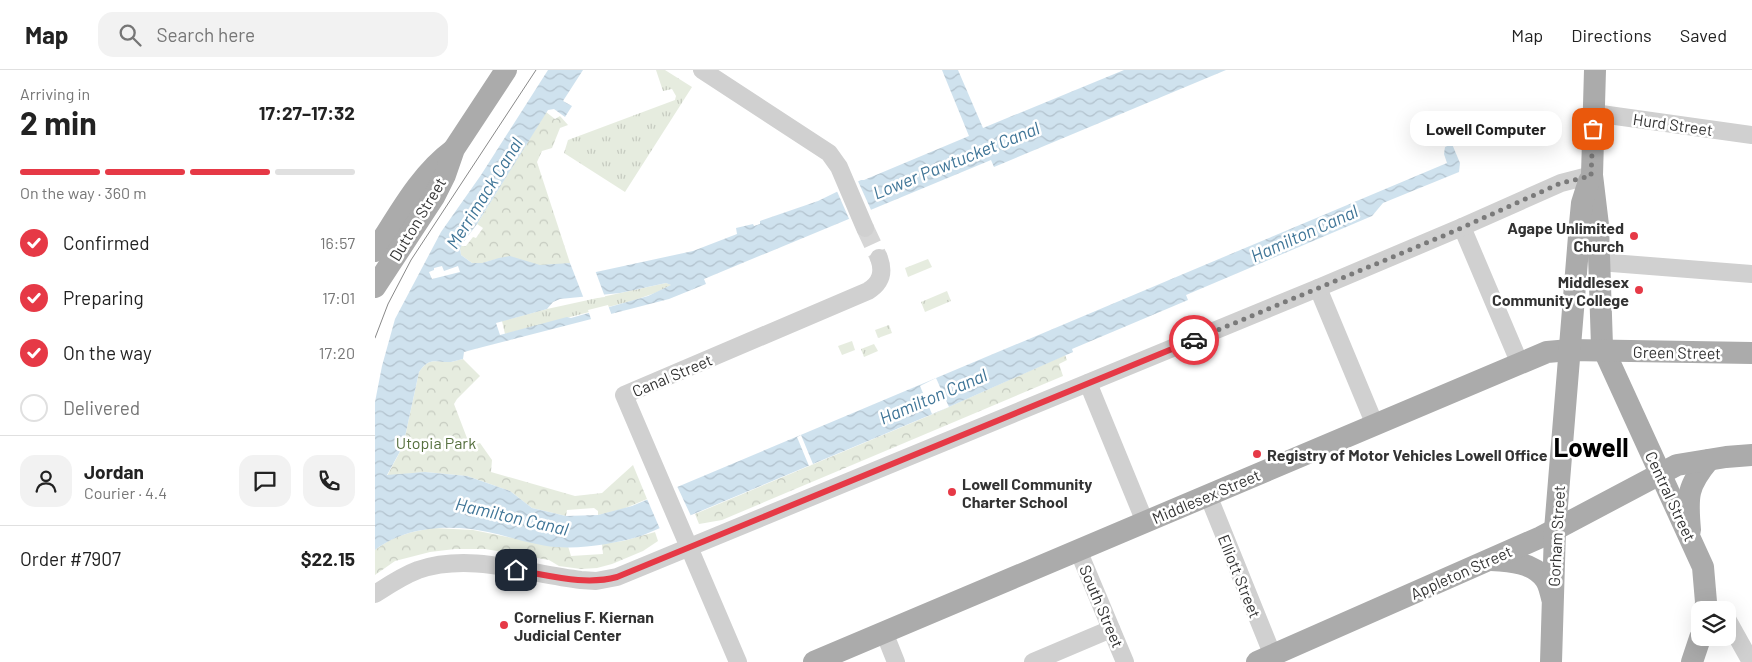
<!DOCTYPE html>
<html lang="en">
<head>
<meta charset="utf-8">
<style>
	body { margin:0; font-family:Barlow,sans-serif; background:#f2f2f2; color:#222; height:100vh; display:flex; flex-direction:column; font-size:19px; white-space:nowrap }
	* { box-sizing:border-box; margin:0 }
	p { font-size:16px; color:#767676 }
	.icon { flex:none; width:28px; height:28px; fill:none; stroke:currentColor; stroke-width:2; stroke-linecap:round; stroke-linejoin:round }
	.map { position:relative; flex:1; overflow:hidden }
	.sheet { display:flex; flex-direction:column; background:#fff; width:375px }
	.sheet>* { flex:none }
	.controls { position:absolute; left:1316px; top:531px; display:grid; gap:10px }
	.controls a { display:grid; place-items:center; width:45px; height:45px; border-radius:10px; background:#fff; box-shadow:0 5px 20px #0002; font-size:25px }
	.pin { position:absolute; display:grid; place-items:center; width:42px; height:42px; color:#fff; margin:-21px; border-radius:10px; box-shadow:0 2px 8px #0006 }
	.courier { position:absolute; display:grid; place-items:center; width:50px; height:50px; margin:-25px; border:4px solid #e63946; border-radius:50%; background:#fff; color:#222; box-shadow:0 1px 6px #0007 }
	.bubble { position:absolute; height:35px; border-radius:15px; background:#fff; box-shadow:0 5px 20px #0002; font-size:16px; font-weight:700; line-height:35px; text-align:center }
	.head em { font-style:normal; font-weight:700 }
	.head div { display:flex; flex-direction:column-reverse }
	.head { display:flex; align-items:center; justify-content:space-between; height:85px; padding:0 20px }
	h1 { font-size:32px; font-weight:700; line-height:38px }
	.bar { display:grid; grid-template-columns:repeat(4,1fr); gap:8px 5px; align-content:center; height:60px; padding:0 20px }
	.bar i { height:6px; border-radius:4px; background:#e0e0e0 }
	.bar .current { background:#e63946 }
	.bar p { grid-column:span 4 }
	.line { display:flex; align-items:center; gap:12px; padding:0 20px; border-top:1px solid #e0e0e0 }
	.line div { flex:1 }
	.round { display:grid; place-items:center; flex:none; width:52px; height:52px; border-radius:15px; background:#f2f2f2 }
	ol { padding:0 20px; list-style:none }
	li { display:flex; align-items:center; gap:15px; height:55px }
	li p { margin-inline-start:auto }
	li .icon { padding:5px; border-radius:50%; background:#e63946; color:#fff; stroke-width:4 }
	li:last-child { color:#767676 }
	li i { width:28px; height:28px; border:2px solid #e0e0e0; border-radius:50% }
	header { display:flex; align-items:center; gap:30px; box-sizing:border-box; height:70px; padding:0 25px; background:#fff; border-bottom:1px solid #e0e0e0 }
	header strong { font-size:24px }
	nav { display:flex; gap:28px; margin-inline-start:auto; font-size:18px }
	.search { width:350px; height:45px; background:#f2f2f2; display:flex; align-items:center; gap:12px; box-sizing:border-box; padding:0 18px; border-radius:15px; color:#767676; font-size:19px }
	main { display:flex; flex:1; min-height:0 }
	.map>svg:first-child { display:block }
</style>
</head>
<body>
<header>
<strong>Map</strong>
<div class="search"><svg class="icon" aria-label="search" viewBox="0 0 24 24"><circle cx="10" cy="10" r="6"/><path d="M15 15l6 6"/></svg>Search here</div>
<nav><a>Map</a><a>Directions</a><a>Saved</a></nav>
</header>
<main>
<section class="sheet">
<div class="head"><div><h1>2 min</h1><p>Arriving in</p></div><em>17:27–17:32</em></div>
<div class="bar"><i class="current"></i><i class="current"></i><i class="current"></i><i></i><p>On the way · 360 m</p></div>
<ol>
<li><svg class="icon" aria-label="check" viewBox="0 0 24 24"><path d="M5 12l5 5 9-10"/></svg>Confirmed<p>16:57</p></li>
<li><svg class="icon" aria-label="check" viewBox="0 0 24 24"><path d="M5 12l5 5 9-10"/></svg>Preparing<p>17:01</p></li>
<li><svg class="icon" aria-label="check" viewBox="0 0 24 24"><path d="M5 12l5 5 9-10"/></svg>On the way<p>17:20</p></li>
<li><i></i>Delivered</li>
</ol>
<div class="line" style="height:90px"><a class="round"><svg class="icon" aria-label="person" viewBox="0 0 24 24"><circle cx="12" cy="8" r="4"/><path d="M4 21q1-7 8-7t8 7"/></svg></a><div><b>Jordan</b><p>Courier · 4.4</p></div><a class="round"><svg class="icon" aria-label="chat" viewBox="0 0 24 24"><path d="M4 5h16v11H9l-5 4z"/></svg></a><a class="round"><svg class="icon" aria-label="phone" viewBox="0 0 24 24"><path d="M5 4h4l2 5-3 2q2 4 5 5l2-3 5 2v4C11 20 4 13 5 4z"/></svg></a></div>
<div class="line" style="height:65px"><div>Order #7907</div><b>$22.15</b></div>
</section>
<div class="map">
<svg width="1377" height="592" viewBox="0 0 1377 592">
	<defs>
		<pattern id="grass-tufts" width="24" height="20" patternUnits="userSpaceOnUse" patternTransform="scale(1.25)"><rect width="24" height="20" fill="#e6ecdf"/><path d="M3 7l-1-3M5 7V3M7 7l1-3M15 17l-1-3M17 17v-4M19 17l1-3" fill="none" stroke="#c6cbc0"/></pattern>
		<pattern id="park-crowns" width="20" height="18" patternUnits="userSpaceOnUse" patternTransform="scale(1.25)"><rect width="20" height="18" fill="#e6ecdf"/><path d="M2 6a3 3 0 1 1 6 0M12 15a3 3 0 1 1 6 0" fill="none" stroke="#c6cbc0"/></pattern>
		<pattern id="water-waves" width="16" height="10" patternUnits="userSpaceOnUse" patternTransform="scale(1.25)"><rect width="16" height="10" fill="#cfe2ee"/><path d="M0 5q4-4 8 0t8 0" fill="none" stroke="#b2c2cd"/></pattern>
	</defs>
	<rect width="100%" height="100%" fill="#fff"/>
	<!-- grass -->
	<g fill="url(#grass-tufts)">
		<polygon points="281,0 290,0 317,17 250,122 189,83 193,70 300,30 301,26 297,19 288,21"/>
		<polygon points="553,189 557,197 533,207 530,198"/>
		<polygon points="291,213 297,215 280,223 260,230 130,264 127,251 172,239"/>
		<polygon points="572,221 576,231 550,242 546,232"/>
		<polygon points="514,255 517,263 503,268 500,260"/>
		<polygon points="477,271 480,280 467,285 463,276"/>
		<polygon points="499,274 503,281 489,287 486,279"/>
	</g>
	<!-- park -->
	<g fill="url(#park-crowns)">
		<polygon points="171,42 180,49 185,46 193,55 185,58 177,78 167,81 162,92 195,193 171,196 122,189 107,193 97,193 86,185 85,179 86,176 91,176 98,167 101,168 108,158 102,154"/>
		<polygon points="690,285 692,290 684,294 688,306 347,450 324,454 320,444 558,344"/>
		<path d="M88 289 105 306 82 329 79 334 95 376 105 373 117 390 116 402 200 426 227 423 258 395 272 429 248 439 223 445V441L219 438 192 440 191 446 157 438 135 421 92 406 50 402 12 406 28 376 44 302C55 286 61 293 76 292 80 291 84 290 88 289Z"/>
		<path d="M59 458 98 460 172 475 193 476 196 486 228 484 227 474 248 471 280 462 283 471 268 481 237 494 222 498 206 499 184 496 174 490 110 479H80L55 482 20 491 0 505V480C17 466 38 461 59 458Z"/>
	</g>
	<!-- water -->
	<path fill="url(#water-waves)" fill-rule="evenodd" d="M173 0H208L188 31 197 36 190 47 179 39 173 40 102 154 87 174 85 179 86 185 97 193H107L124 188 135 186 165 195 195 193 210 201 221 202 318 181 362 164 361 158 378 154 379 156 385 154V151L443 131 486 110H489L594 66 567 0H583L608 58 749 0H851L619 97 616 90 329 209 331 214 294 229 100 279 89 282 88 289C84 290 80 291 76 292 61 293 55 286 44 302L28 376 12 405 50 402 92 406 135 421 157 438 191 446 223 445 257 436 1072 93 1069 84 1070 77 1077 74 1085 93 1084 102 1008 133 997 146 811 225 813 230 697 279 698 282 567 340 266 466C238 474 209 479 181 477 158 475 136 467 113 462 76 454 31 456 0 480V332L7 296 20 249 66 162 106 105ZM291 213 296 215 273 226 196 248 192 247 125 265 121 253 172 239 178 232 185 229 245 223Z"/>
	<!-- pier -->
	<g fill="#fff">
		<polygon points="482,109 497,142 475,151 461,119"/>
		<polygon points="199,192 210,199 220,200 230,227 209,229 195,193"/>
		<polygon points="67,196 69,201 83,196 85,202 57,209 54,202 59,200 59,198"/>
		<polygon points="233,235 237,246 217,252 213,240"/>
		<polygon points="561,308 574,337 557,344 545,316"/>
		<polygon points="426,365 438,394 434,396 422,367"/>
		<polygon points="302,416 316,446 285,459 272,429"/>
	</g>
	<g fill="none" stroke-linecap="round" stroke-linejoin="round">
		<!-- minor-tunnel -->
		<polyline stroke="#d6d6d6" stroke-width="18" stroke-dasharray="18 9" stroke-linecap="butt" points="490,158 504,188"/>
		<!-- minor -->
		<g stroke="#d0d0d0" stroke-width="18">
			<polyline points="327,0 454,83 464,97 490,158"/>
			<polyline points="1219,43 1377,65"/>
			<polyline points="1087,157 1145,294"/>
			<polyline points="1224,192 1377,204"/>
			<polyline points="943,218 1000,355"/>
			<polyline points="713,313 770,452"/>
			<polyline points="833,425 898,586"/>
			<polyline points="703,480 750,592"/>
			<path d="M0 524C14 515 27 506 43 500 96 482 153 504 206 510L221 511 242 507 943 218 1087 157 1186 113 1217 105"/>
			<polyline points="1352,549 1376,592"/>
			<polyline points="509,562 521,592"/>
			<path d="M363 592 249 325 493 221C506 213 509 202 504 188"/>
			<polyline points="658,592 736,559"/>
		</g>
		<!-- major -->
		<g stroke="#ababab" stroke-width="22">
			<polyline points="1220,0 1217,105 1223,155 1227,276 1328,497 1331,532 1330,540"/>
			<path d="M0 181C23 146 44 105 78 80"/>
			<polyline points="0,217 59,127 70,105 79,79 131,0"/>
			<path d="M1315 460C1312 426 1312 416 1334 390"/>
			<path d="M1115 490C1134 491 1158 492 1170 509 1174 514 1175 521 1177 528"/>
			<polyline points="439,592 1172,282 1195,280 1377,283"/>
			<polyline points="882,592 1166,467 1302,395 1351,387 1377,385"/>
			<polyline points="1176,592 1180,460 1205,154 1207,133 1214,111"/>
			<polyline points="1317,592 1325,568"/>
		</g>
		<!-- tram -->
		<polyline stroke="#888" stroke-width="1" points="0,268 13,234 36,190 161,0"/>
	</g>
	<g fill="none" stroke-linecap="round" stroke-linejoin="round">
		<!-- done -->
		<polyline stroke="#7a7a7a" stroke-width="5" stroke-dasharray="0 9" points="819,270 1075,163 1186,113 1216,106 1218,59"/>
		<!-- route -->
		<path stroke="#e63946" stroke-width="6" d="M141 500C174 505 209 516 242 507L819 270"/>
	</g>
	<!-- markers -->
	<g fill="#e63946" stroke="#fff" stroke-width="2">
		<circle cx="1259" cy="166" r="5"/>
		<circle cx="1264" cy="220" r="5"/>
		<circle cx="882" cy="384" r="5"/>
		<circle cx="577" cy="422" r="5"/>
		<circle cx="129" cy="555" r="5"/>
	</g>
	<g text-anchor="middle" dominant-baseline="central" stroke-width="5" stroke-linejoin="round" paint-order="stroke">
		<!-- street labels -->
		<g font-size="16" fill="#333" stroke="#fff">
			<text transform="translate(1298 54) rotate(8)">Hurd Street</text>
			<text transform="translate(42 149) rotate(-59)">Dutton Street</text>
			<text transform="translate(1302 282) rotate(1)">Green Street</text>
			<text transform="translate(297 305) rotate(-23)">Canal Street</text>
			<text transform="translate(831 426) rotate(-23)">Middlesex Street</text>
			<text transform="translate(1296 426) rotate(65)">Central Street</text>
			<text transform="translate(1181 466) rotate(-87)">Gorham Street</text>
			<text transform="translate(1086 502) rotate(-24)">Appleton Street</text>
			<text transform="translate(865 506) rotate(68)">Elliott Street</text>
			<text transform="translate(727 536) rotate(67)">South Street</text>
		</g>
		<!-- poi labels -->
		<g font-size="16" font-weight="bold" fill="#333" stroke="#fff" text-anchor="start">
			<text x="1249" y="157" text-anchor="end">Agape Unlimited<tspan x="1249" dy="18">Church</tspan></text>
			<text x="1254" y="211" text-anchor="end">Middlesex<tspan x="1254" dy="18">Community College</tspan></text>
			<text x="892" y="384">Registry of Motor Vehicles Lowell Office</text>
			<text x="587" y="413">Lowell Community<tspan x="587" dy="18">Charter School</tspan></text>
			<text x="139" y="546">Cornelius F. Kiernan<tspan x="139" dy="18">Judicial Center</tspan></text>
		</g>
		<!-- park labels -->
		<g font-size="16" fill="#56703f" stroke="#fff">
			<text x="61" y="372">Utopia Park</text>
		</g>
		<!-- water labels -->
		<g font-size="18" font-style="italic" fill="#3f7597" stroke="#fff">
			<text transform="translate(581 90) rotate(-22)">Lower Pawtucket Canal</text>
			<text transform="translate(109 123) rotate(-58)">Merrimack Canal</text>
			<text transform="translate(929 163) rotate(-24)">Hamilton Canal</text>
			<text transform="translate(558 326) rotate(-23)">Hamilton Canal</text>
			<text transform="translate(137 446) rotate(13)">Hamilton Canal</text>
		</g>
		<!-- town labels -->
		<g font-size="26" font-weight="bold" fill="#000" stroke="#fff">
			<text x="1216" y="376">Lowell</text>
		</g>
	</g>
</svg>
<div class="controls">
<a><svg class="icon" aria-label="layers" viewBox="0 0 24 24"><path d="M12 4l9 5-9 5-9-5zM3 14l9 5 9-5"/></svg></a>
</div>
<div class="pin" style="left:1218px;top:59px;background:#ea580c"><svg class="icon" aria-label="bag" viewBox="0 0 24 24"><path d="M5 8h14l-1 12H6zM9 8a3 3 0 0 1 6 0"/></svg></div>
<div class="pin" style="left:141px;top:500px;background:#1f2937"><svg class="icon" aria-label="home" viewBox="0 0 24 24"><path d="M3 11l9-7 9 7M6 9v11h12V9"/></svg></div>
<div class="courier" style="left:819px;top:270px"><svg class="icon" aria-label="car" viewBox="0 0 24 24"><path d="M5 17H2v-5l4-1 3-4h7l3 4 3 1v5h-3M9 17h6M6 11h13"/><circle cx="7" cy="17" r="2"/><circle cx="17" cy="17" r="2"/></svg></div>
<div class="bubble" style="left:1035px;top:41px;width:152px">Lowell Computer</div>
</div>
</main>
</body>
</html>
